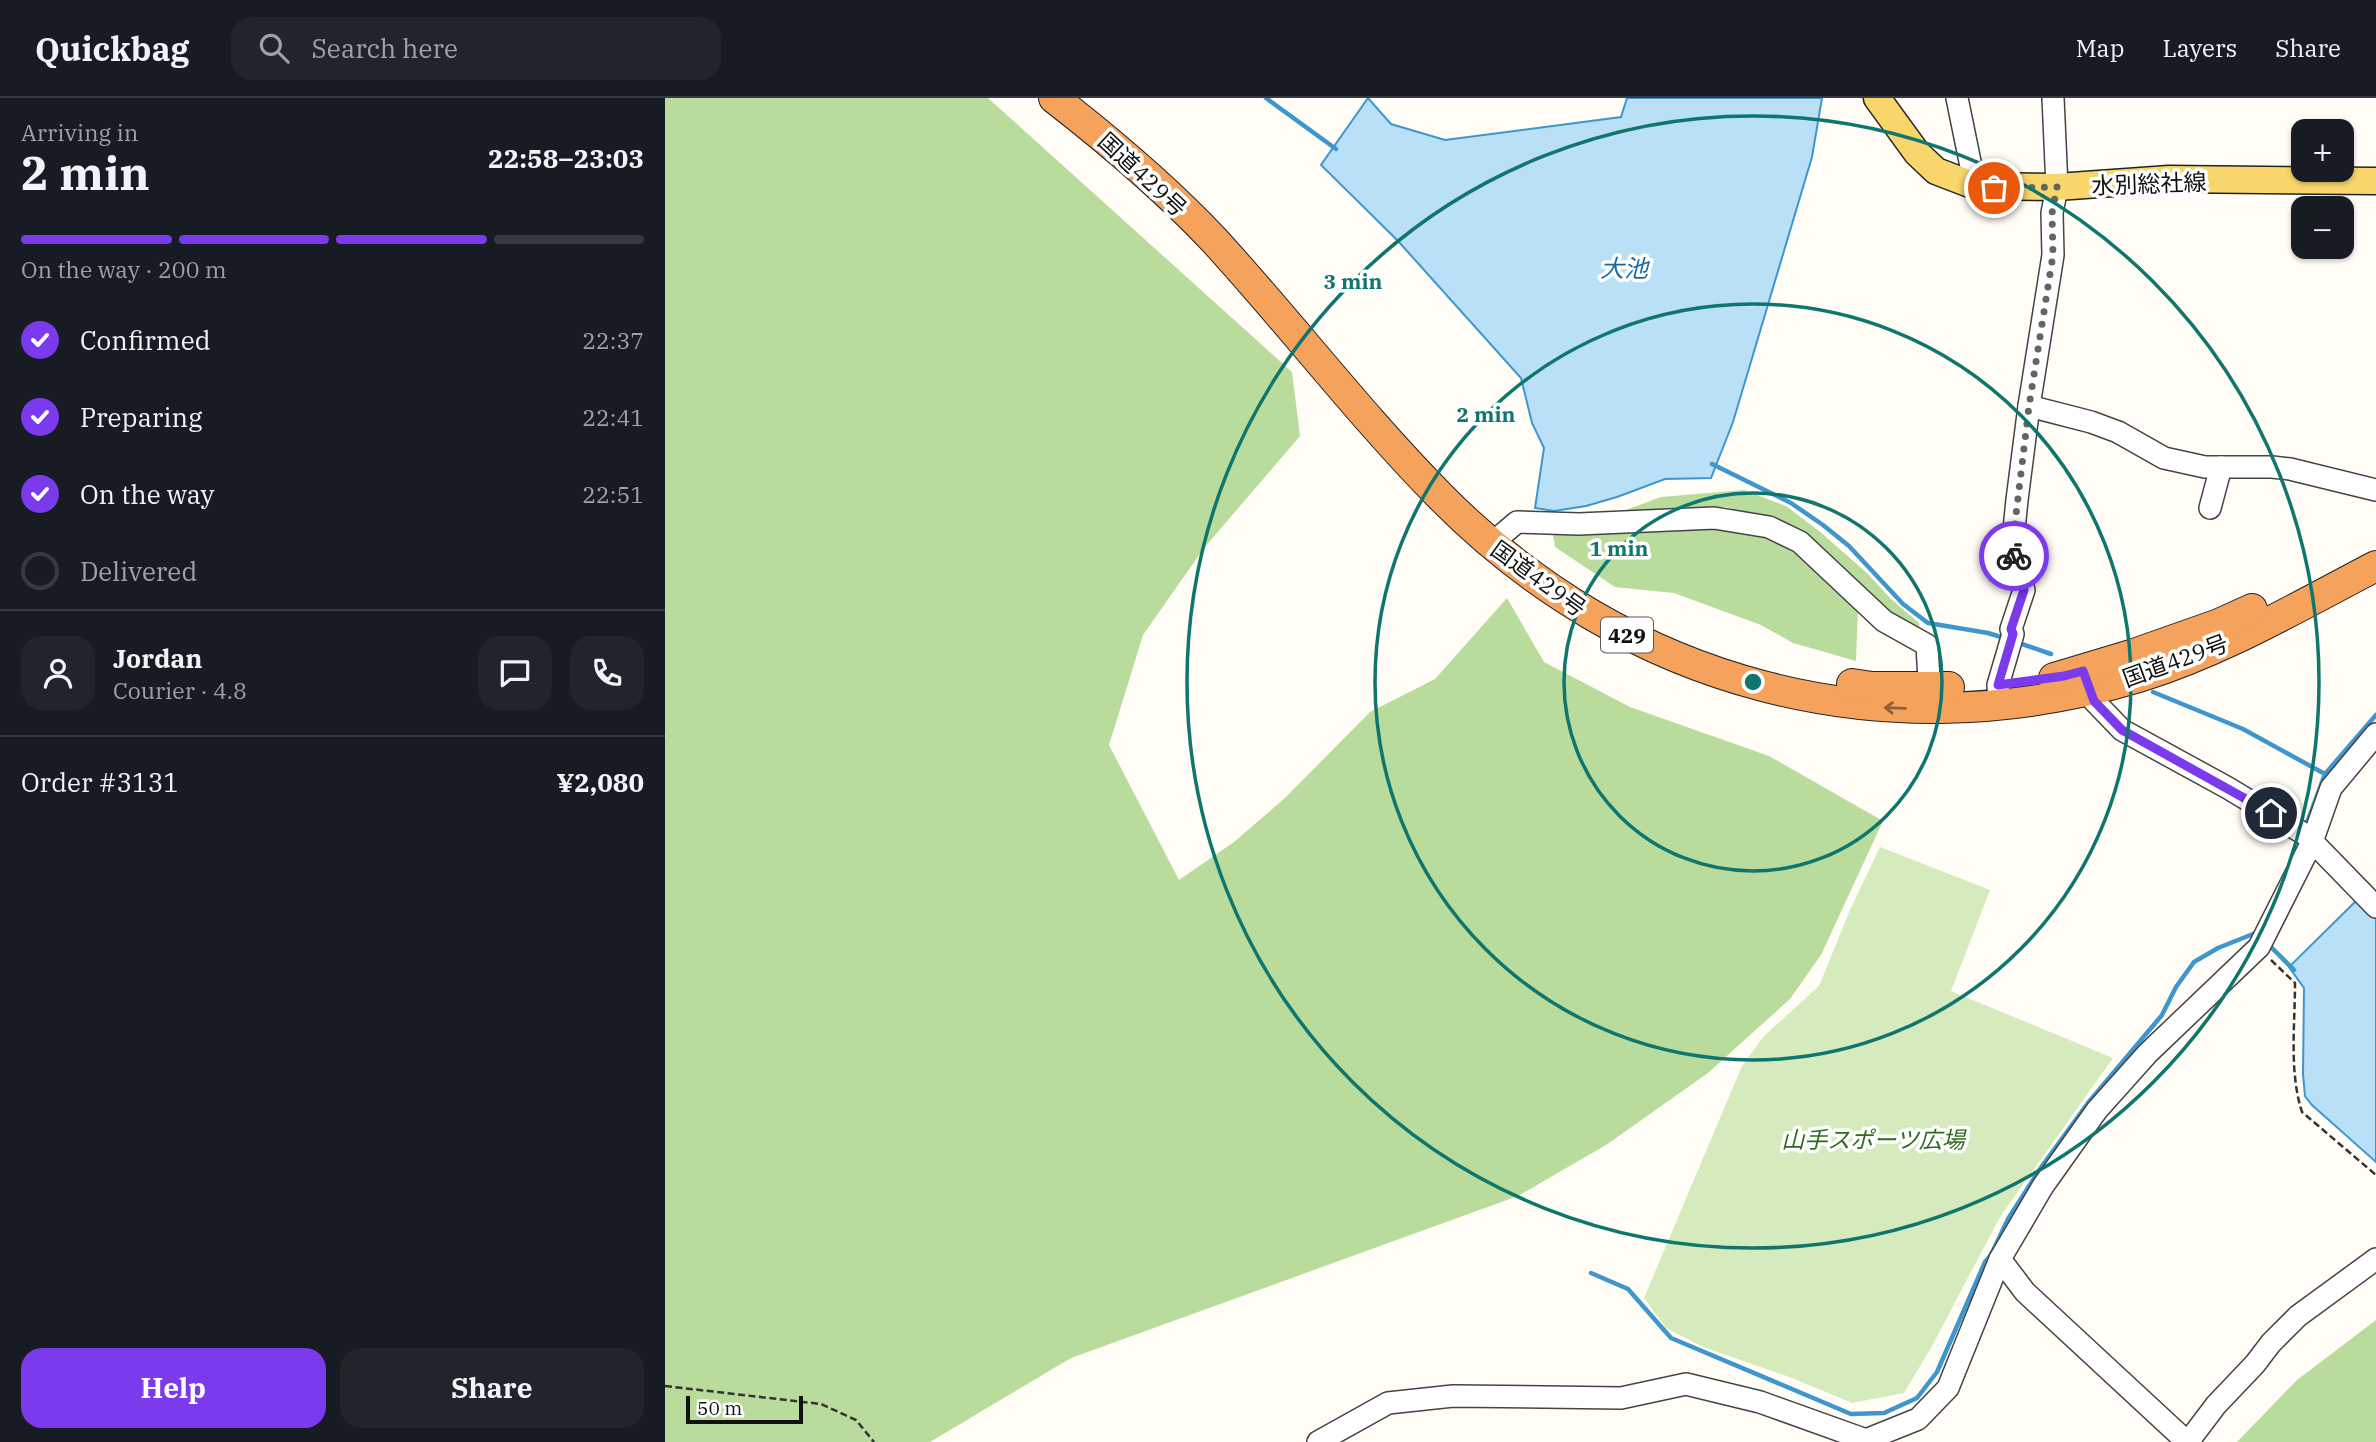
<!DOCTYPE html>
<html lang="en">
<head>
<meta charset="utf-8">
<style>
	body { margin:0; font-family:"IBM Plex Serif","Noto Sans JP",serif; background:#20242c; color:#f1f3f6; height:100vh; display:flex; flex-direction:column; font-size:26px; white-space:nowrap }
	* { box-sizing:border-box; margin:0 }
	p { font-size:23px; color:#9ea1a6 }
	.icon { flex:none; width:38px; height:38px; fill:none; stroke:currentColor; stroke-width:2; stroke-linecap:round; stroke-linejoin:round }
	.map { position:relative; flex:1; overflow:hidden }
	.sheet { display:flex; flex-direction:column; background:#171b24; width:665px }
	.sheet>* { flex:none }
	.tools { position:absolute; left:1626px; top:21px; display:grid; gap:14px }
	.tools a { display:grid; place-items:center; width:63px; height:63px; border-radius:14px; background:#171b24; box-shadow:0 2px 5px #0004; font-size:35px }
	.scale { position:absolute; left:21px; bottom:18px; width:117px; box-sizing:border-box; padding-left:7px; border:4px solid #111; border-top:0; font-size:19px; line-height:24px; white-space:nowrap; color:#111; -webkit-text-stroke:5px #fff; paint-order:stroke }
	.pin { position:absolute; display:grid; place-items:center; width:60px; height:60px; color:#fff; margin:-30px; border:4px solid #fff; border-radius:50%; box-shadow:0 2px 7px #0007 }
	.courier { position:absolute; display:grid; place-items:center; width:70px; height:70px; margin:-35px; border:5px solid #7c3aed; border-radius:50%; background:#fff; color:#222; box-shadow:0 2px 9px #0007 }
	.headline em { font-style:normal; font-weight:700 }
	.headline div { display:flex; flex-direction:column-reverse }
	.headline { display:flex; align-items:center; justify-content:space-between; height:119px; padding:0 21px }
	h1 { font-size:46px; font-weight:700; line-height:52px }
	.bar { display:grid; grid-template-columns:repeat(4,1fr); gap:10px 7px; align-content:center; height:84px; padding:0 21px }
	.bar i { height:9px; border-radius:5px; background:#363941 }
	.bar .selected { background:#7c3aed }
	.bar p { grid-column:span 4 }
	.line { display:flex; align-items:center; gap:18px; padding:0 21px; border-top:2px solid #363941 }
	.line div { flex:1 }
	.round { display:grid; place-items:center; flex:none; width:74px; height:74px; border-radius:21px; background:#20242c }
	ol { padding:0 21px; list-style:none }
	li { display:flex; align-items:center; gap:21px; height:77px }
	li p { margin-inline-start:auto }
	li .icon { padding:7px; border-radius:50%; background:#7c3aed; color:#fff; stroke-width:4 }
	li:last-child { color:#9ea1a6 }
	li i { width:38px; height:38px; border:4px solid #363941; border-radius:50% }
	.button { display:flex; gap:14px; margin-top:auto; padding:14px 21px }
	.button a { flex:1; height:80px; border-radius:21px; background:#7c3aed; color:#fff; font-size:28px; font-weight:700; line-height:80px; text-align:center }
	.button a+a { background:#20242c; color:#f1f3f6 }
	header { display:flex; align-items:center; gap:42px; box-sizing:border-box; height:98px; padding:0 35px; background:#171b24; border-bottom:2px solid #363941 }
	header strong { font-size:33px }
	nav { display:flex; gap:38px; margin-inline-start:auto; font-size:24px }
	.search { width:490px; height:63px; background:#20242c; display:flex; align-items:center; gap:18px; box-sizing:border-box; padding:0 24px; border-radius:21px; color:#9ea1a6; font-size:26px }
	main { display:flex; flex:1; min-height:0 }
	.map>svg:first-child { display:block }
</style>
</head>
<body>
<header>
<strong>Quickbag</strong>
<div class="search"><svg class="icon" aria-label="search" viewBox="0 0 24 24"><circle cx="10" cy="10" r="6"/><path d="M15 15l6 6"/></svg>Search here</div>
<nav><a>Map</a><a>Layers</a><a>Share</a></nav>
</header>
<main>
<section class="sheet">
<div class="headline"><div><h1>2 min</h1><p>Arriving in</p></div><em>22:58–23:03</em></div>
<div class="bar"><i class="selected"></i><i class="selected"></i><i class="selected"></i><i></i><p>On the way · 200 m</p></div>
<ol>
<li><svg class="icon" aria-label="check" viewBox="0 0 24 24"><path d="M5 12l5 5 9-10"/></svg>Confirmed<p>22:37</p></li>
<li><svg class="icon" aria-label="check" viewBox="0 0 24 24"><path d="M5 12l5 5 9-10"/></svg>Preparing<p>22:41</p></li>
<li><svg class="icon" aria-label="check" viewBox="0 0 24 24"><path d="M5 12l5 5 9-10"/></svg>On the way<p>22:51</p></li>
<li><i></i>Delivered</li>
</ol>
<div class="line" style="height:126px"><a class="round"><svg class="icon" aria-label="person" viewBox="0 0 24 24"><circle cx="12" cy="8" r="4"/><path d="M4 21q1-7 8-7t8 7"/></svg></a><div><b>Jordan</b><p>Courier · 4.8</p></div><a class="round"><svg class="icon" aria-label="chat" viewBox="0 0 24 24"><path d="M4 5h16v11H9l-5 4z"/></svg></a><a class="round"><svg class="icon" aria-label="phone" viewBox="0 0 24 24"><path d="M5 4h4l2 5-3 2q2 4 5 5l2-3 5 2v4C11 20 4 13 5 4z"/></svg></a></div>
<div class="line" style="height:91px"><div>Order #3131</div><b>¥2,080</b></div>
<div class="button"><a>Help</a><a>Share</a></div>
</section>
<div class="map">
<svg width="1711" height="1344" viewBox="0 0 1711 1344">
	<rect width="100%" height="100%" fill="#fffdf5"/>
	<!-- green -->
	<polygon fill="#d5ebbd" points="1215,749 1325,792 1286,893 1448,960 1335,1119 1267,1248 1239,1295 1187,1305 1127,1280 1038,1249 1001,1230 979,1200 1077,968 1099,938 1154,888 1185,812"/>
	<!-- forest -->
	<g fill="#b9dc9c">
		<polygon points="0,0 323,0 627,274 635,338 539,450 478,537 444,647 514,782 569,744 620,700 705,614 770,581 842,500 879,564 965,609 1104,658 1218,723 1156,857 1125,901 1043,975 941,1047 853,1098 406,1260 265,1344 0,1344"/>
		<polygon points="1079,392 1121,408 1154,433 1202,475 1226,501 1254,525 1255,532 1232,520 1103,421 1061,409 1020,409 977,413 961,412 996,399"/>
		<polygon points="1063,428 1099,435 1131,451 1193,510 1191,563 1128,545 1096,527 1009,495 950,489 890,449 888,437"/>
		<polygon points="1711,1222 1711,1344 1572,1344 1632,1282"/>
	</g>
	<!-- water -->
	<g fill="#b9e0f7" stroke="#3f96cf" stroke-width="2">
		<polygon points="703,0 726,26 780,42 956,19 962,0 1157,0 1147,59 1068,324 1046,380 1000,381 952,399 921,408 889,413 870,410 879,350 867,325 856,280 733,143 656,67"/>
		<polygon points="1694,800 1711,817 1711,1064 1647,1007 1640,998 1638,976 1639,890 1624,869"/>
	</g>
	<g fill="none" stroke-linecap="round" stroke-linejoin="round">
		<!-- stream -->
		<g stroke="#3f96cf" stroke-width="4.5">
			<polyline points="601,0 671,51"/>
			<polyline points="1047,366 1126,405 1158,427 1184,448 1238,506 1263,525 1323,535 1339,540"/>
			<polyline points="1351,544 1386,556"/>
			<polyline points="1488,594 1578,631 1660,676 1711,617"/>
			<polyline points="1640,730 1660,676"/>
			<polyline points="1603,846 1629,872"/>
			<polyline points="926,1175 963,1191 1006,1240 1186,1316 1219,1315 1252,1300 1272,1274 1320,1164 1326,1157 1343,1121 1377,1068 1423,1005 1497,917 1511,889 1529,864 1553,850 1593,834"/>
		</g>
		<defs>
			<g id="minor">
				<polyline points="1292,0 1310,88"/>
				<polyline points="1364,308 1426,324 1453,334 1499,360 1540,369 1607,369 1625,371 1711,392"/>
				<polyline points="1545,410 1556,369"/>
				<polyline points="826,446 852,424 914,426 1049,420 1104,429 1135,444 1219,523 1262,547 1265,600"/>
				<polyline points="1420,578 1429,603 1457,632 1563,690 1641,737 1711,809"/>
				<polyline points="1334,606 1333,587 1348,536 1346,531 1359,492 1347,451 1352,402 1364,308 1388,157 1387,115 1392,89 1388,0"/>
				<polyline points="1335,1161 1360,1194 1522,1344"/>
				<polyline points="653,1344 723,1305 788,1298 956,1300 1021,1286 1095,1304 1201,1342 1253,1321 1283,1290 1335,1161 1378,1088 1432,1012 1483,955 1594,849 1647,744 1666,690 1711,636"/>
				<polyline points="1523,1344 1551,1307 1590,1266 1606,1245 1633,1218 1711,1161"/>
			</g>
			<polyline id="major" points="1212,0 1252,55 1271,73 1310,88 1392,89 1504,81 1711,83"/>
			<g id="highway">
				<path d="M389 0C443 42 503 93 549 142 626 226 695 317 775 398 961 587 1219 656 1474 579 1558 553 1634 508 1711 468"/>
				<polyline points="1389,580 1469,556 1554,526 1587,511"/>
				<polyline points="1187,586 1207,589 1284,589"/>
			</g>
		</defs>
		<!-- minor casing -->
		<use href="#minor" stroke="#444" stroke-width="24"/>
		<!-- major casing -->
		<use href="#major" stroke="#222" stroke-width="29"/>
		<!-- highway casing -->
		<use href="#highway" stroke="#222" stroke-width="32"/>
		<!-- path -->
		<g stroke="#333" stroke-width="2.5" stroke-dasharray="7 3.5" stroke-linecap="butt">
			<path d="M1606 862 1630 885C1630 927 1624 974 1637 1014L1711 1077"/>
			<polyline points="0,1288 156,1306 191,1322 209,1344"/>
		</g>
		<!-- minor -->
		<use href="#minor" stroke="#fff" stroke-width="21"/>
		<!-- major -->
		<use href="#major" stroke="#f9d66b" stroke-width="26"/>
		<!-- highway -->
		<use href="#highway" stroke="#f5a25d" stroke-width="30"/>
	</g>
	<!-- one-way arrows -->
	<defs><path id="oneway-shaft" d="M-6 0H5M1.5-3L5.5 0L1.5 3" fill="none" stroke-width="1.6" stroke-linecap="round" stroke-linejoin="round" transform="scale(1.75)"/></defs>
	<use stroke="#8e613b" href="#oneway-shaft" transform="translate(1230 610) rotate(-178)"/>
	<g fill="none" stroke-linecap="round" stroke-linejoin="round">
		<!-- done -->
		<polyline stroke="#646461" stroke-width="7" stroke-dasharray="0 12.6" points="1329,90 1392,89 1387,115 1388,157 1364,308 1347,450 1349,458"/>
		<!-- route -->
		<polyline stroke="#7c3aed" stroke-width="9" points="1349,458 1359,492 1346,531 1348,536 1333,587 1399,578 1418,573 1429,603 1457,632 1606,715"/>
	</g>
	<!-- distance rings -->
	<g fill="none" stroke="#0f766e" stroke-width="3.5">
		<circle cx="1088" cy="584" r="189"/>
		<circle cx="1088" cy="584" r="378"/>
		<circle cx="1088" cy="584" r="566"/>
	</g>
	<g text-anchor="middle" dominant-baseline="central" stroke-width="7" stroke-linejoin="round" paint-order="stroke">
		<!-- shield labels -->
		<rect fill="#fff" stroke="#585858" stroke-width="2" x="936" y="519.5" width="52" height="35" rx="5"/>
		<g font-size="21" font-weight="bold" fill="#111">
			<text x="962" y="537">429</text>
		</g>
		<!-- street labels -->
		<g font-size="23" fill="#111" stroke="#fff">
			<text transform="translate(478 76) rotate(43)">国道429号</text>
			<text transform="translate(1484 85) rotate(-2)">水別総社線</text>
			<text transform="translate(874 480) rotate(36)">国道429号</text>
			<text transform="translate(1510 562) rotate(-20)">国道429号</text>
		</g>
		<!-- park labels -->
		<g font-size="23" font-style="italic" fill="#2f6b1f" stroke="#fff">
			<text x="1208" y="1041">山手スポーツ広場</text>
		</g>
		<!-- water labels -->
		<g font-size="24" font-style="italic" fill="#1768a6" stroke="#fff">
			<text x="959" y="170">大池</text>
		</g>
	</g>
	<circle cx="1088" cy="584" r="10" fill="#0f766e" stroke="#fff" stroke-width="3.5"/>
	<g font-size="21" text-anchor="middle" font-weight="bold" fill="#0f766e" stroke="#fff" stroke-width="7" stroke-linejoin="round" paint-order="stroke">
		<text x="688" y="191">3 min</text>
		<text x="821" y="324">2 min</text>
		<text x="954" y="458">1 min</text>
	</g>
</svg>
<div class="tools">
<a>+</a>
<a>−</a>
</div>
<div class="scale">50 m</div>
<div class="pin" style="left:1329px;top:90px;background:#ea580c"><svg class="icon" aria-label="bag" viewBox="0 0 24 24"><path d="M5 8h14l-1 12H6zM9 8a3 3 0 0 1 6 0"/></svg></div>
<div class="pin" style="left:1606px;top:715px;background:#1f2937"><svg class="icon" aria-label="home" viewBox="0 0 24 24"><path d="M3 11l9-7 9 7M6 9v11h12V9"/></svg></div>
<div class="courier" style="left:1349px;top:458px"><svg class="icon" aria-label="bike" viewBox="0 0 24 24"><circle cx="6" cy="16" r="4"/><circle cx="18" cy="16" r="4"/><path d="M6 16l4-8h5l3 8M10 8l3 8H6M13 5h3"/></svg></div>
</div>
</main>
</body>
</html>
